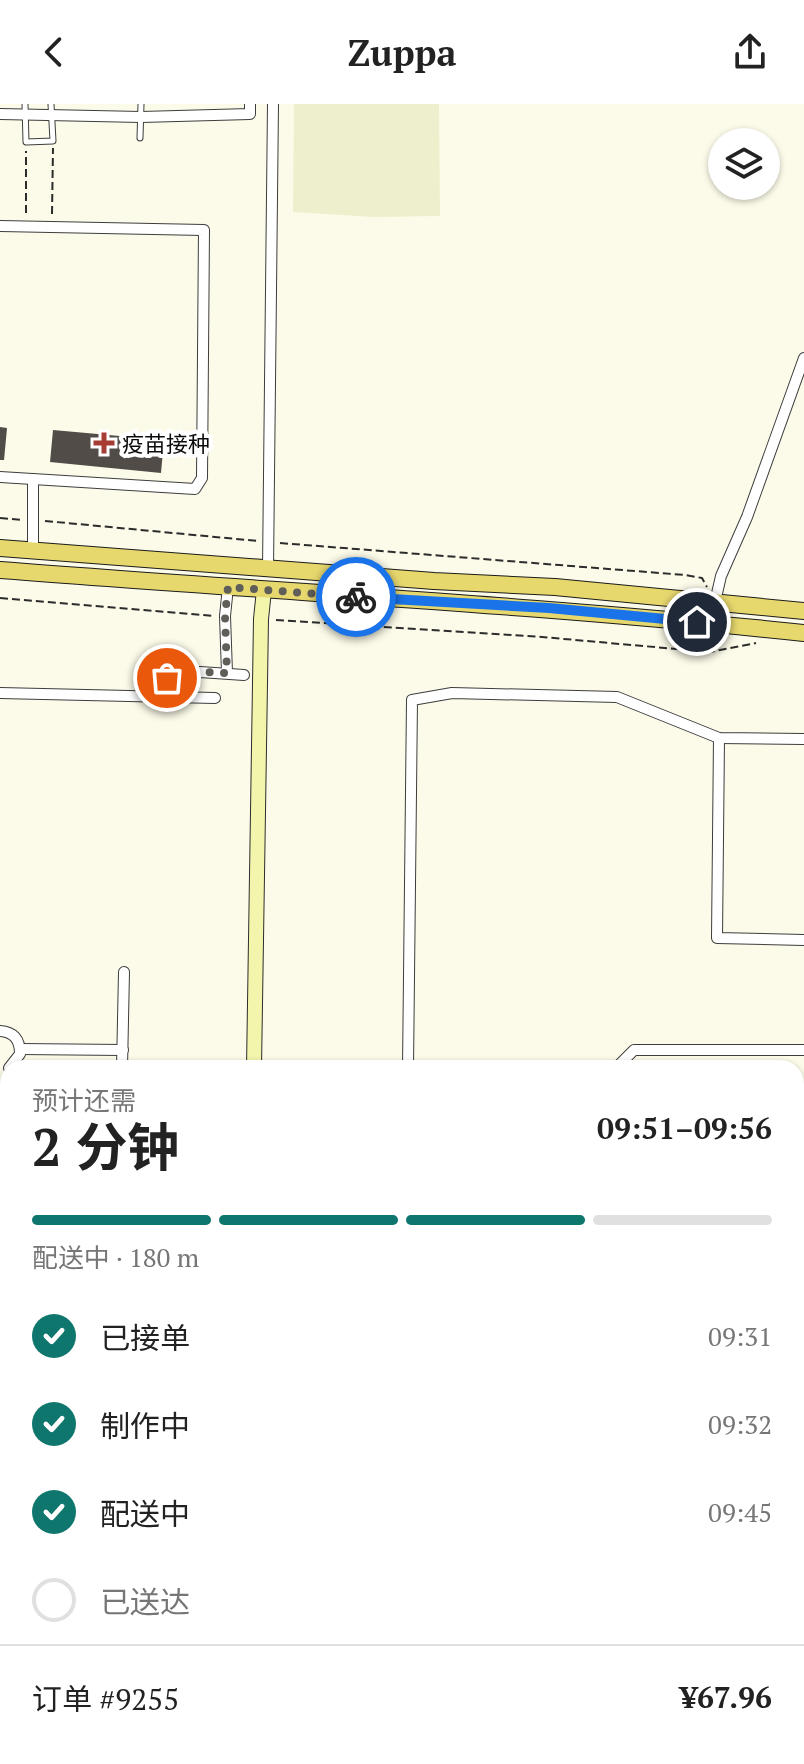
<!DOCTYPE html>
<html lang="zh">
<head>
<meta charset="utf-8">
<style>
	body { margin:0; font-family:"PT Serif","Noto Sans SC",serif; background:#f6f6f6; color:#222; height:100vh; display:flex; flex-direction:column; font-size:30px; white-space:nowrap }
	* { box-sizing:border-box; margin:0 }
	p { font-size:26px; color:#767676 }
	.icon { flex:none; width:44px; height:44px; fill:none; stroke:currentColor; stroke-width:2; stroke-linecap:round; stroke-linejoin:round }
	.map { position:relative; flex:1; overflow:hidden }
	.sheet { position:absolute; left:0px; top:956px; width:804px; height:704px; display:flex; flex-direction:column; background:#fff; border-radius:24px 24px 0 0; box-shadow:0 2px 6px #0004 }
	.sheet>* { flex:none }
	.fabs { position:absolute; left:708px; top:24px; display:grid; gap:16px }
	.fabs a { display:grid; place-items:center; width:72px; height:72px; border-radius:50%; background:#fff; box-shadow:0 2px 6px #0004; font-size:40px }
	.pin { position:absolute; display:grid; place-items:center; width:68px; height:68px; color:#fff; margin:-34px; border:4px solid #fff; border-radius:50%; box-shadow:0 2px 8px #0007 }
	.courier { position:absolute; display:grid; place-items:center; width:80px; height:80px; margin:-40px; border:6px solid #1a73e8; border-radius:50%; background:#fff; color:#222; box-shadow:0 2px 10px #0007 }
	.headline em { font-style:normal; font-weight:700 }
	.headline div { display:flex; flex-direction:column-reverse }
	.headline { display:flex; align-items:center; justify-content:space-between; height:136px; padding:0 32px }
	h1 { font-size:52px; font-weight:700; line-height:60px }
	.bar { display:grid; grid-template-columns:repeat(4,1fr); gap:12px 8px; align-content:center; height:96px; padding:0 32px }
	.bar i { height:10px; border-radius:6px; background:#e0e0e0 }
	.bar .current { background:#0f766e }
	.bar p { grid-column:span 4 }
	.line { display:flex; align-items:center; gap:20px; padding:0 32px; border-top:2px solid #e0e0e0 }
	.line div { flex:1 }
	ol { padding:0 32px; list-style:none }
	li { display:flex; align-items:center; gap:24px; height:88px }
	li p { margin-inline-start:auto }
	li .icon { padding:8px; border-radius:50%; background:#0f766e; color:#fff; stroke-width:4 }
	li:last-child { color:#767676 }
	li i { width:44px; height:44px; border:4px solid #e0e0e0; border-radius:50% }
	header { display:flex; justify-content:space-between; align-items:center; height:104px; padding:0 32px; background:#fff; font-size:36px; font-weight:700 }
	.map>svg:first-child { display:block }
</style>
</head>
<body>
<header><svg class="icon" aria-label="back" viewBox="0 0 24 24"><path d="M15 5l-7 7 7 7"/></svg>Zuppa<svg class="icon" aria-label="share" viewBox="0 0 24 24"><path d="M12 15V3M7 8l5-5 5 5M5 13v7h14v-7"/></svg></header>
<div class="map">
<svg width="804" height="1660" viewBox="0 0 804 1660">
	<rect width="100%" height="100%" fill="#fcfbe9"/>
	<!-- farmland -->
	<polygon fill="#eeefcd" points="294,0 439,0 440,112 374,113 293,108"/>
	<!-- green -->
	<rect fill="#c9e2b8" x="796" y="1202" width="8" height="329"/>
	<!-- pitch -->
	<polygon fill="#daeac8" points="0,1055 8,1055 8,1370 0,1369"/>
	<!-- building -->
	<g fill="#514c47">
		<polygon points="0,323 7,324 4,356 0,356"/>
		<polygon points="53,326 164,336 161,369 50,358"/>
		<polygon points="1,1377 8,1377 8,1441 0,1441"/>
	</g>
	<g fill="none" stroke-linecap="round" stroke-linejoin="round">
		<defs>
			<g id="lane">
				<polyline points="25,0 26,38 53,37 51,0"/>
				<polyline points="140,34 141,0"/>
			</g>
			<g id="street">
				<polyline points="0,10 141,13 250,10 250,0"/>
				<polyline points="0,122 204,126 202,374 195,385 0,373"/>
				<polyline points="33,375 33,446"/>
				<polyline points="268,465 273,0"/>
				<polyline points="715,498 721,472 747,413 804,254"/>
				<polyline points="227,569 225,512 228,483"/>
				<polyline points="0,589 215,594"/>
				<polyline points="163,594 167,574 200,568 244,571"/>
				<polyline points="719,634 717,834 804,836"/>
				<path d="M0 927C14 928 20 936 20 950L9 964"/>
				<polyline points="20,945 123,946"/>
				<polyline points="122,964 124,868"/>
				<polyline points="408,964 412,596 452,589 617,593 719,634 804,635"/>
				<polyline points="616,964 634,946 804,946"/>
				<polyline points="796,1193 804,1194"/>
				<polyline points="796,1555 804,1556"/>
				<polyline points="0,1624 8,1624"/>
				<polyline points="75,1659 75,1652"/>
				<polyline points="742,1660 742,1652"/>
			</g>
			<g id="secondary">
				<polyline points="254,964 261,515 264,486"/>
				<polyline points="242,1660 242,1652"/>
			</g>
			<g id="primary">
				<polyline points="0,444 434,477 555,483 804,507"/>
				<path d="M0 466C268 487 537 501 804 529"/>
			</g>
		</defs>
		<!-- lane casing -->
		<use href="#lane" stroke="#3d3d3d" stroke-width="7"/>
		<!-- street casing -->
		<use href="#street" stroke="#3d3d3d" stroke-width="12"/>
		<!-- secondary casing -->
		<use href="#secondary" stroke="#2c2c2c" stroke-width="16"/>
		<!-- primary casing -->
		<use href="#primary" stroke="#1b1b1b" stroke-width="18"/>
		<!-- path -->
		<g stroke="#2c2c2c" stroke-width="2" stroke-dasharray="8 4" stroke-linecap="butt">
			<polyline points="26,109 26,47"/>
			<polyline points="52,110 53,44"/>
			<polyline points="0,414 23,416"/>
			<polyline points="45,417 258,437"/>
			<polyline points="280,439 685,471 702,474 707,483"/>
			<polyline points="0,494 214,512"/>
			<polyline points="276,516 542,533 710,548 756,539"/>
		</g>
		<!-- lane -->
		<use href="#lane" stroke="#fff" stroke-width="5"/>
		<!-- street -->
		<use href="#street" stroke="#fff" stroke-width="10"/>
		<!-- secondary -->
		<use href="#secondary" stroke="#f4f5ac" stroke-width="14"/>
		<!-- primary -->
		<use href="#primary" stroke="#e7d86e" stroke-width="16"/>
	</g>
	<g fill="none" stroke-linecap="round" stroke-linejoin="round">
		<!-- done -->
		<polyline stroke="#5f5e58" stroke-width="8" stroke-dasharray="0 14.4" points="167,574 200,568 227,569 225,512 228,483 356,493"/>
		<!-- route -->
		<polyline stroke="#1a73e8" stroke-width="10" points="356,493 549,504 697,518"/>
	</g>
	<!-- markers -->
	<path fill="#a73c34" stroke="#fff" stroke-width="3" d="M100 327h8v8h8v8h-8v8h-8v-8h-8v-8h8z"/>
	<g text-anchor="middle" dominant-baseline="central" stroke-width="8" stroke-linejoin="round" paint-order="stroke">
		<!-- poi labels -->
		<g font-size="22" fill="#0a0a0a" stroke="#fff" text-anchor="start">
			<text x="122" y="339">疫苗接种</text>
		</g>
	</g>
</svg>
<div class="fabs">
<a><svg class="icon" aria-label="layers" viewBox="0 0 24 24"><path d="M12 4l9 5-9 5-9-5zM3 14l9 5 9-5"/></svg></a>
</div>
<div class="pin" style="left:167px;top:574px;background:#ea580c"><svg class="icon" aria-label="bag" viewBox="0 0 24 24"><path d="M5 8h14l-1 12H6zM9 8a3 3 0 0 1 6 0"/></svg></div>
<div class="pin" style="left:697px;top:518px;background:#1f2937"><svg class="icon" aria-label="home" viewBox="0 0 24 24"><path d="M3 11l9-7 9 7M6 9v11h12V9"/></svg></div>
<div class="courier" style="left:356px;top:493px"><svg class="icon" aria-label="bike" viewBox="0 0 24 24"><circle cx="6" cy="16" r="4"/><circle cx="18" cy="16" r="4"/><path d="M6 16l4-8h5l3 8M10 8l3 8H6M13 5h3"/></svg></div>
<section class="sheet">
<div class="headline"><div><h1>2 分钟</h1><p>预计还需</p></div><em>09:51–09:56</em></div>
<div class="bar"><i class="current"></i><i class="current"></i><i class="current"></i><i></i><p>配送中 · 180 m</p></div>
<ol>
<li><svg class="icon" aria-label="check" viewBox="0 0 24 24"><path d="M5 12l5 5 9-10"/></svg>已接单<p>09:31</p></li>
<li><svg class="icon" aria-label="check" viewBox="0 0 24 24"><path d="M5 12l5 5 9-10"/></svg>制作中<p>09:32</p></li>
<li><svg class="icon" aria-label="check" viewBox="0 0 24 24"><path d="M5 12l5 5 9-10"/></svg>配送中<p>09:45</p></li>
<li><i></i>已送达</li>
</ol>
<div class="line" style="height:104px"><div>订单 #9255</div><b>¥67.96</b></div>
</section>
</div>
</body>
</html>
